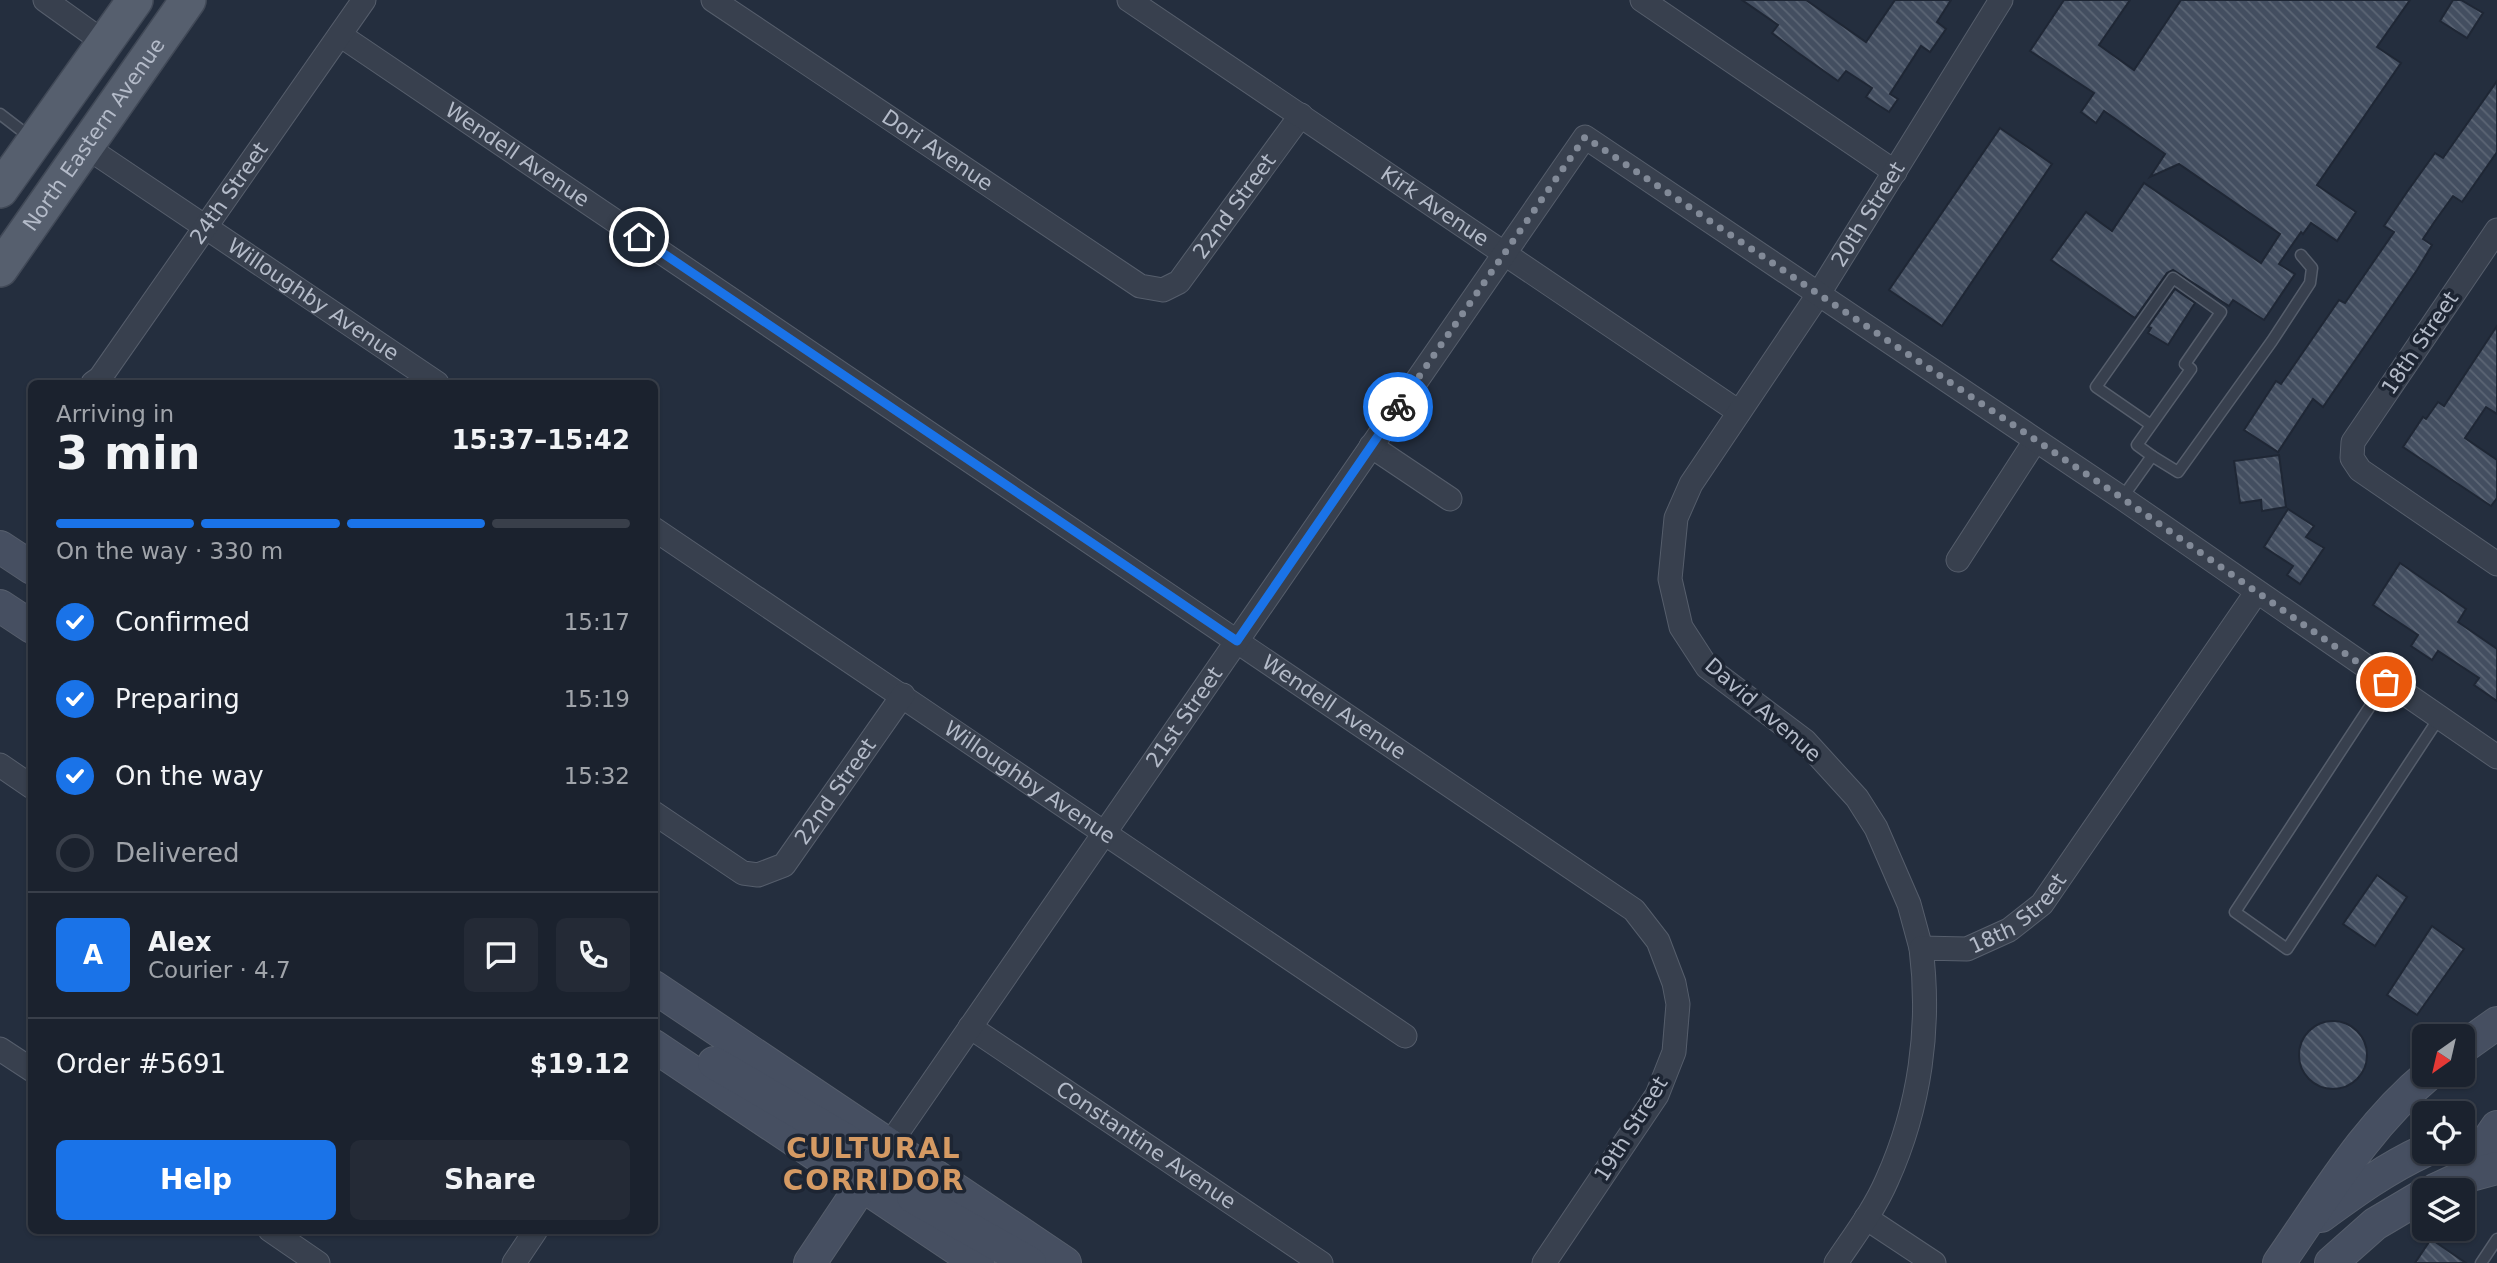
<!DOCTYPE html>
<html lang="en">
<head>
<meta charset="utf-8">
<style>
	body { margin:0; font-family:"DejaVu Sans",sans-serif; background:#242a36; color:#f1f3f6; height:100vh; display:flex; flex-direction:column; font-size:26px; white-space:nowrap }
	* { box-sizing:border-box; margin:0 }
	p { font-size:23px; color:#a0a4aa }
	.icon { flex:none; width:38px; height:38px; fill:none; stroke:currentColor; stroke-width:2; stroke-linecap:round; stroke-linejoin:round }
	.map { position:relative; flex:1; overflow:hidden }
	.drawer { position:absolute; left:28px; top:380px; width:630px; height:854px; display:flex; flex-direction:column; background:#1b222e; border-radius:10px; box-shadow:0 2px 5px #0004,0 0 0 2px #393f4a }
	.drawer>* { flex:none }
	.needle { width:46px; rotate:214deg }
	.fabs { position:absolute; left:2412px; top:1024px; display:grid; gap:14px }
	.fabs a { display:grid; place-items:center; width:63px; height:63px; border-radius:10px; background:#1b222e; box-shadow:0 2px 5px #0004,0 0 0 2px #393f4a; font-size:35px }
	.pin { position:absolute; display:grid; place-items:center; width:60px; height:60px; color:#fff; margin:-30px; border:4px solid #fff; border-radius:50%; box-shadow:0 2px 7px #0007 }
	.courier { position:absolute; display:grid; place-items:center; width:70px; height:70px; margin:-35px; border:5px solid #1a73e8; border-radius:50%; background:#fff; color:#222; box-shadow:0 2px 9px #0007 }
	.headline em { font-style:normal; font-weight:700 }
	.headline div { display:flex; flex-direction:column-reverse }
	.headline { display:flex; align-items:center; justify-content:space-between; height:119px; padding:0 28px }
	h1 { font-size:46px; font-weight:700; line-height:52px }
	.bar { display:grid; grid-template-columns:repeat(4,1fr); gap:10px 7px; align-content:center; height:84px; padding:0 28px }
	.bar i { height:9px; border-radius:5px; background:#393f4a }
	.bar .active { background:#1a73e8 }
	.bar p { grid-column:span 4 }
	.line { display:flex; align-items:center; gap:18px; padding:0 28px; border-top:2px solid #393f4a }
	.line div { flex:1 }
	.round { display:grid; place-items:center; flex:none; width:74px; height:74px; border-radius:10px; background:#242a36 }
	ol { padding:0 28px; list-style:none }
	li { display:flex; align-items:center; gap:21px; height:77px }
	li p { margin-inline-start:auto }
	li .icon { padding:7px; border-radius:50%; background:#1a73e8; color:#fff; stroke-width:4 }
	li:last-child { color:#a0a4aa }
	li i { width:38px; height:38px; border:4px solid #393f4a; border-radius:50% }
	.button { display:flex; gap:14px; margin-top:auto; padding:14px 28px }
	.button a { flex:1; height:80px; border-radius:10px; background:#1a73e8; color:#fff; font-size:28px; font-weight:700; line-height:80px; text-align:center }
	.button a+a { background:#242a36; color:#f1f3f6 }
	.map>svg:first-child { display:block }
</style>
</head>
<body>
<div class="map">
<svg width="2497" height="1263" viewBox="0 0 2497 1263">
	<defs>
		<pattern id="building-back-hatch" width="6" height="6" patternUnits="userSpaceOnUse" patternTransform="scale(1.75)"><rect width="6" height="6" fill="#434e60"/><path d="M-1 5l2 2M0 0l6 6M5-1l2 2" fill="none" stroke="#5c6675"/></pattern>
	</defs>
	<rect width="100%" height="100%" fill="#242e3e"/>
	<!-- building -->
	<g fill="url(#building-back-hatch)" stroke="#1f2735" stroke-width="2">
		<polygon points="1742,0 1806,0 1866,42 1895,0 1951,0 1937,22 1946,29 1930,52 1921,46 1890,94 1898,99 1889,112 1866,97 1872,88 1846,71 1838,81 1797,52 1772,33 1778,25"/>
		<polygon points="2064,0 2130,0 2099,45 2134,70 2181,0 2410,0 2377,47 2401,63 2317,185 2356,212 2337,241 2311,223 2303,234 2301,232 2279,264 2295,274 2264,320 2233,300 2229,306 2173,270 2167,273 2135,318 2051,260 2086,212 2112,231 2144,183 2261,263 2280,234 2179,164 2150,177 2165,154 2104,111 2096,123 2081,112 2094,93 2030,51"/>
		<polygon points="2453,0 2461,0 2483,13 2467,38 2440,21"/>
		<polygon points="2497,81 2497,152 2462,202 2453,196 2435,221 2423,239 2432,245 2417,270 2323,407 2313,399 2278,452 2244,430 2276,381 2281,384 2339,300 2345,303 2394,232 2384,226 2407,192 2435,153 2443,158"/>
		<polygon points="2000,128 2052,164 1942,326 1889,290"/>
		<polygon points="2175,289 2195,303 2168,345 2148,333 2151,328 2148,327"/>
		<polygon points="2497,326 2497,414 2486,407 2465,438 2497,460 2497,498 2491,506 2403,447 2423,417 2426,419 2438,402 2444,406"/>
		<polygon points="2279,455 2286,507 2262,511 2261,500 2240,503 2234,461"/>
		<polygon points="2288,509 2314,526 2306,537 2324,548 2300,584 2287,575 2293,566 2264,547"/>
		<polygon points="2400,563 2466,609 2458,622 2497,649 2497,701 2474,685 2479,678 2438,651 2432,660 2411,646 2418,635 2373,605"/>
		<polygon points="2377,875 2407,897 2375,946 2343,924"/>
		<polygon points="2432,926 2464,949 2417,1015 2387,995"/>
		<circle cx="2333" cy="1055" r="34"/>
		<polygon points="2431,1239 2466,1263 2415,1263"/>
	</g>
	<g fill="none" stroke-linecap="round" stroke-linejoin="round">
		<defs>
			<g id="lane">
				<polyline points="0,114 30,137"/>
				<polyline points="2152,456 2178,472 2272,341 2310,283 2312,268 2301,255"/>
				<polyline points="2122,498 2152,456 2137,445 2191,369 2185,364 2221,312 2173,278 2096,387 2151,425"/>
				<polyline points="2386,682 2235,912 2287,949 2439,718"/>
				<polyline points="2481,1263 2497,1239"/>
			</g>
			<g id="street">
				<polyline points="45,0 105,43"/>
				<path id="s1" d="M713 0 1140 286 1163 290 1179 282 1301 115"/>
				<path id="s2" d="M1129 0 1739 412"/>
				<polyline points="1642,0 1895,172"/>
				<path id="s3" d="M340 35 1634 910 1658 941 1674 983 1678 1004 1674 1052 1657 1095 1544 1263"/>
				<path id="s4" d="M85 146 437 383"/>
				<polyline points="2497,230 2353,442 2352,458 2360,470 2497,564"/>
				<path id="s5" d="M93 383 100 378 364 0"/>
				<polyline points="1371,446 1450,499"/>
				<path id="s6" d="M654 529 1405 1036"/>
				<polyline points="1958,560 2035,441"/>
				<polyline points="0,765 32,787"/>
				<path id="s7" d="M654 813 743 873 758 875 784 865 903 695"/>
				<path id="s8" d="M1921 948 1909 904 1876 828 1857 798 1805 741 1707 667 1681 627 1670 579 1676 518 1691 484 1818 295 2001 0"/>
				<path id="s9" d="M970 1027 1321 1263"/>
				<polyline points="0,1049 32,1070"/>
				<path id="s10" d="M889 1145 1585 137 2122 498 2497 757"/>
				<polyline points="1866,1218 1934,1263"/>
				<polyline points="270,1230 318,1263"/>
				<polyline points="514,1263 536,1230"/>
				<path id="s11" d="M1836 1263C1854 1236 1874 1210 1887 1180 1920 1107 1931 1027 1921 948L1967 949 2009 930 2042 904 2256 593"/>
			</g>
			<g id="secondary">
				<polyline points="0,547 32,568"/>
				<polyline points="0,606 32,627"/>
				<polyline points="654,987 1065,1263"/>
				<polyline points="654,1046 978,1263"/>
				<polyline points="2462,1048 2497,1023"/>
				<polyline points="714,1063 848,1141"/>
				<polyline points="2463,1177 2497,1127"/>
				<polyline points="2435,1190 2463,1177 2497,1168"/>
				<polyline points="913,1197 1030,1263"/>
				<path d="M2321 1216C2354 1192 2387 1168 2424 1151"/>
				<polyline points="810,1263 889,1145"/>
				<path d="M2279 1263C2325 1197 2366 1126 2429 1074"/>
				<polyline points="2331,1263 2375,1224 2424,1195"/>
			</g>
			<g id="primary">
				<polyline points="0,190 135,0"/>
				<path id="s12" d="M0 269 188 0"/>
			</g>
		</defs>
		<!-- lane casing -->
		<use href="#lane" stroke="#565e6c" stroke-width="13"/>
		<!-- street casing -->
		<use href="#street" stroke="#565e6c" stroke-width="25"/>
		<!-- secondary casing -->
		<use href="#secondary" stroke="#565e6c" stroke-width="34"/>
		<!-- primary casing -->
		<use href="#primary" stroke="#414957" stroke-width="38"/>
		<!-- lane -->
		<use href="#lane" stroke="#38404e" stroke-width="10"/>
		<!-- street -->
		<use href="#street" stroke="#38404e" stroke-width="23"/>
		<!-- secondary -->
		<use href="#secondary" stroke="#464f61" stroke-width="32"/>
		<!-- primary -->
		<use href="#primary" stroke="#565f6e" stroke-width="35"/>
	</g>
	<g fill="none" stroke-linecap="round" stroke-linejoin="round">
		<!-- done -->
		<polyline stroke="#828a98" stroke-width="7" stroke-dasharray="0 12.6" points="1398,407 1585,137 2122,498 2386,682"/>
		<!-- route -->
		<polyline stroke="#1a73e8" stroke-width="9" points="639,237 1237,641 1398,407"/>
	</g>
	<g text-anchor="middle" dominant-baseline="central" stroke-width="7" stroke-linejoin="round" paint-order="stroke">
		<!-- street labels -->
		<g font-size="21" fill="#b4bbc9" stroke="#1d2533">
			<text stroke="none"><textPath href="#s12" startOffset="164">North Eastern Avenue</textPath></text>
			<text stroke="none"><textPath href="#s1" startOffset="270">Dori Avenue</textPath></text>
			<text stroke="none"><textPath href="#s3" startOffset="214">Wendell Avenue</textPath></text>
			<text stroke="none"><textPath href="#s5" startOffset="234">24th Street</textPath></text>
			<text stroke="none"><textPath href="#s1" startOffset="649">22nd Street</textPath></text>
			<text stroke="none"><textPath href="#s2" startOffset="369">Kirk Avenue</textPath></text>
			<text stroke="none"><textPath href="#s8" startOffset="882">20th Street</textPath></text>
			<text stroke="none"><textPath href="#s4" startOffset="275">Willoughby Avenue</textPath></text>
			<text transform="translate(2420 343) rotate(-56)">18th Street</text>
			<text stroke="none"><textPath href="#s3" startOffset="1200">Wendell Avenue</textPath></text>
			<text transform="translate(1763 710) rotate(41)">David Avenue</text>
			<text stroke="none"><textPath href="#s10" startOffset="520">21st Street</textPath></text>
			<text stroke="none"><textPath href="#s6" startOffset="453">Willoughby Avenue</textPath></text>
			<text stroke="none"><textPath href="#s7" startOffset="240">22nd Street</textPath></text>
			<text stroke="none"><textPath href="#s11" startOffset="444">18th Street</textPath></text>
			<text transform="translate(1631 1129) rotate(-58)">19th Street</text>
			<text stroke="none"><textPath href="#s9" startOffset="212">Constantine Avenue</textPath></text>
		</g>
		<!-- district labels -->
		<g font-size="28" font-weight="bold" letter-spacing="2" fill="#d59a63" stroke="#1d2533">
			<text x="874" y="1148">CULTURAL<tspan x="874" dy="32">CORRIDOR</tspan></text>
		</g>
	</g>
</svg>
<div class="fabs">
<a><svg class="needle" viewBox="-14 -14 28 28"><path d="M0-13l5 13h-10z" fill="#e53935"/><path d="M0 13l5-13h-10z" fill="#a0a4aa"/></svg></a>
<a><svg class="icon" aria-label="locate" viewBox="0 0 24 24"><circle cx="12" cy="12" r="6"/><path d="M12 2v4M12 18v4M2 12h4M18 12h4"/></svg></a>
<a><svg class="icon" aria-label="layers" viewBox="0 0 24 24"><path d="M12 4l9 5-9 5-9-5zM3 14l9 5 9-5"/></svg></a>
</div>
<div class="pin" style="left:2386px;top:682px;background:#ea580c"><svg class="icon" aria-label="bag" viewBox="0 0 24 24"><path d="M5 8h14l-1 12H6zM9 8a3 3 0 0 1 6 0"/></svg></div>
<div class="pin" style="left:639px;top:237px;background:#1f2937"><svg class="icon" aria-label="home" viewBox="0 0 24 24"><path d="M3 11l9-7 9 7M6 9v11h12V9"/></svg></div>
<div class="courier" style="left:1398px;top:407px"><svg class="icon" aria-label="bike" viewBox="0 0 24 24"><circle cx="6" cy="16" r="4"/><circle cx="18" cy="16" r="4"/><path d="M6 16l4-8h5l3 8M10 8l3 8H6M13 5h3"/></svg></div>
<section class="drawer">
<div class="headline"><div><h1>3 min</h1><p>Arriving in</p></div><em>15:37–15:42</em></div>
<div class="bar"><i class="active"></i><i class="active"></i><i class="active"></i><i></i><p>On the way · 330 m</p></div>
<ol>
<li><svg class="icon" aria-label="check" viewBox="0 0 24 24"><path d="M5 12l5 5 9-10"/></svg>Confirmed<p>15:17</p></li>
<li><svg class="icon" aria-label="check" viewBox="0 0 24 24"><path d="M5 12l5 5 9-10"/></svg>Preparing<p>15:19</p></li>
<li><svg class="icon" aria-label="check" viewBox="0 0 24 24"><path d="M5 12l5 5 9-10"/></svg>On the way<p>15:32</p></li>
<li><i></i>Delivered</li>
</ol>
<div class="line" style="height:126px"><b class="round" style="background:#1a73e8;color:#fff">A</b><div><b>Alex</b><p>Courier · 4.7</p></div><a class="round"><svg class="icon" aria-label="chat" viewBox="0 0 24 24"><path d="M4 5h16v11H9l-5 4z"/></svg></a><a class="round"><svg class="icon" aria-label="phone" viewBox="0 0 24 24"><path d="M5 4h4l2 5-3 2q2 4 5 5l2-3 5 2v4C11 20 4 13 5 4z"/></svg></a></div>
<div class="line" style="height:91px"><div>Order #5691</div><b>$19.12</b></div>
<div class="button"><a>Help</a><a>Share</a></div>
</section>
</div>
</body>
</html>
